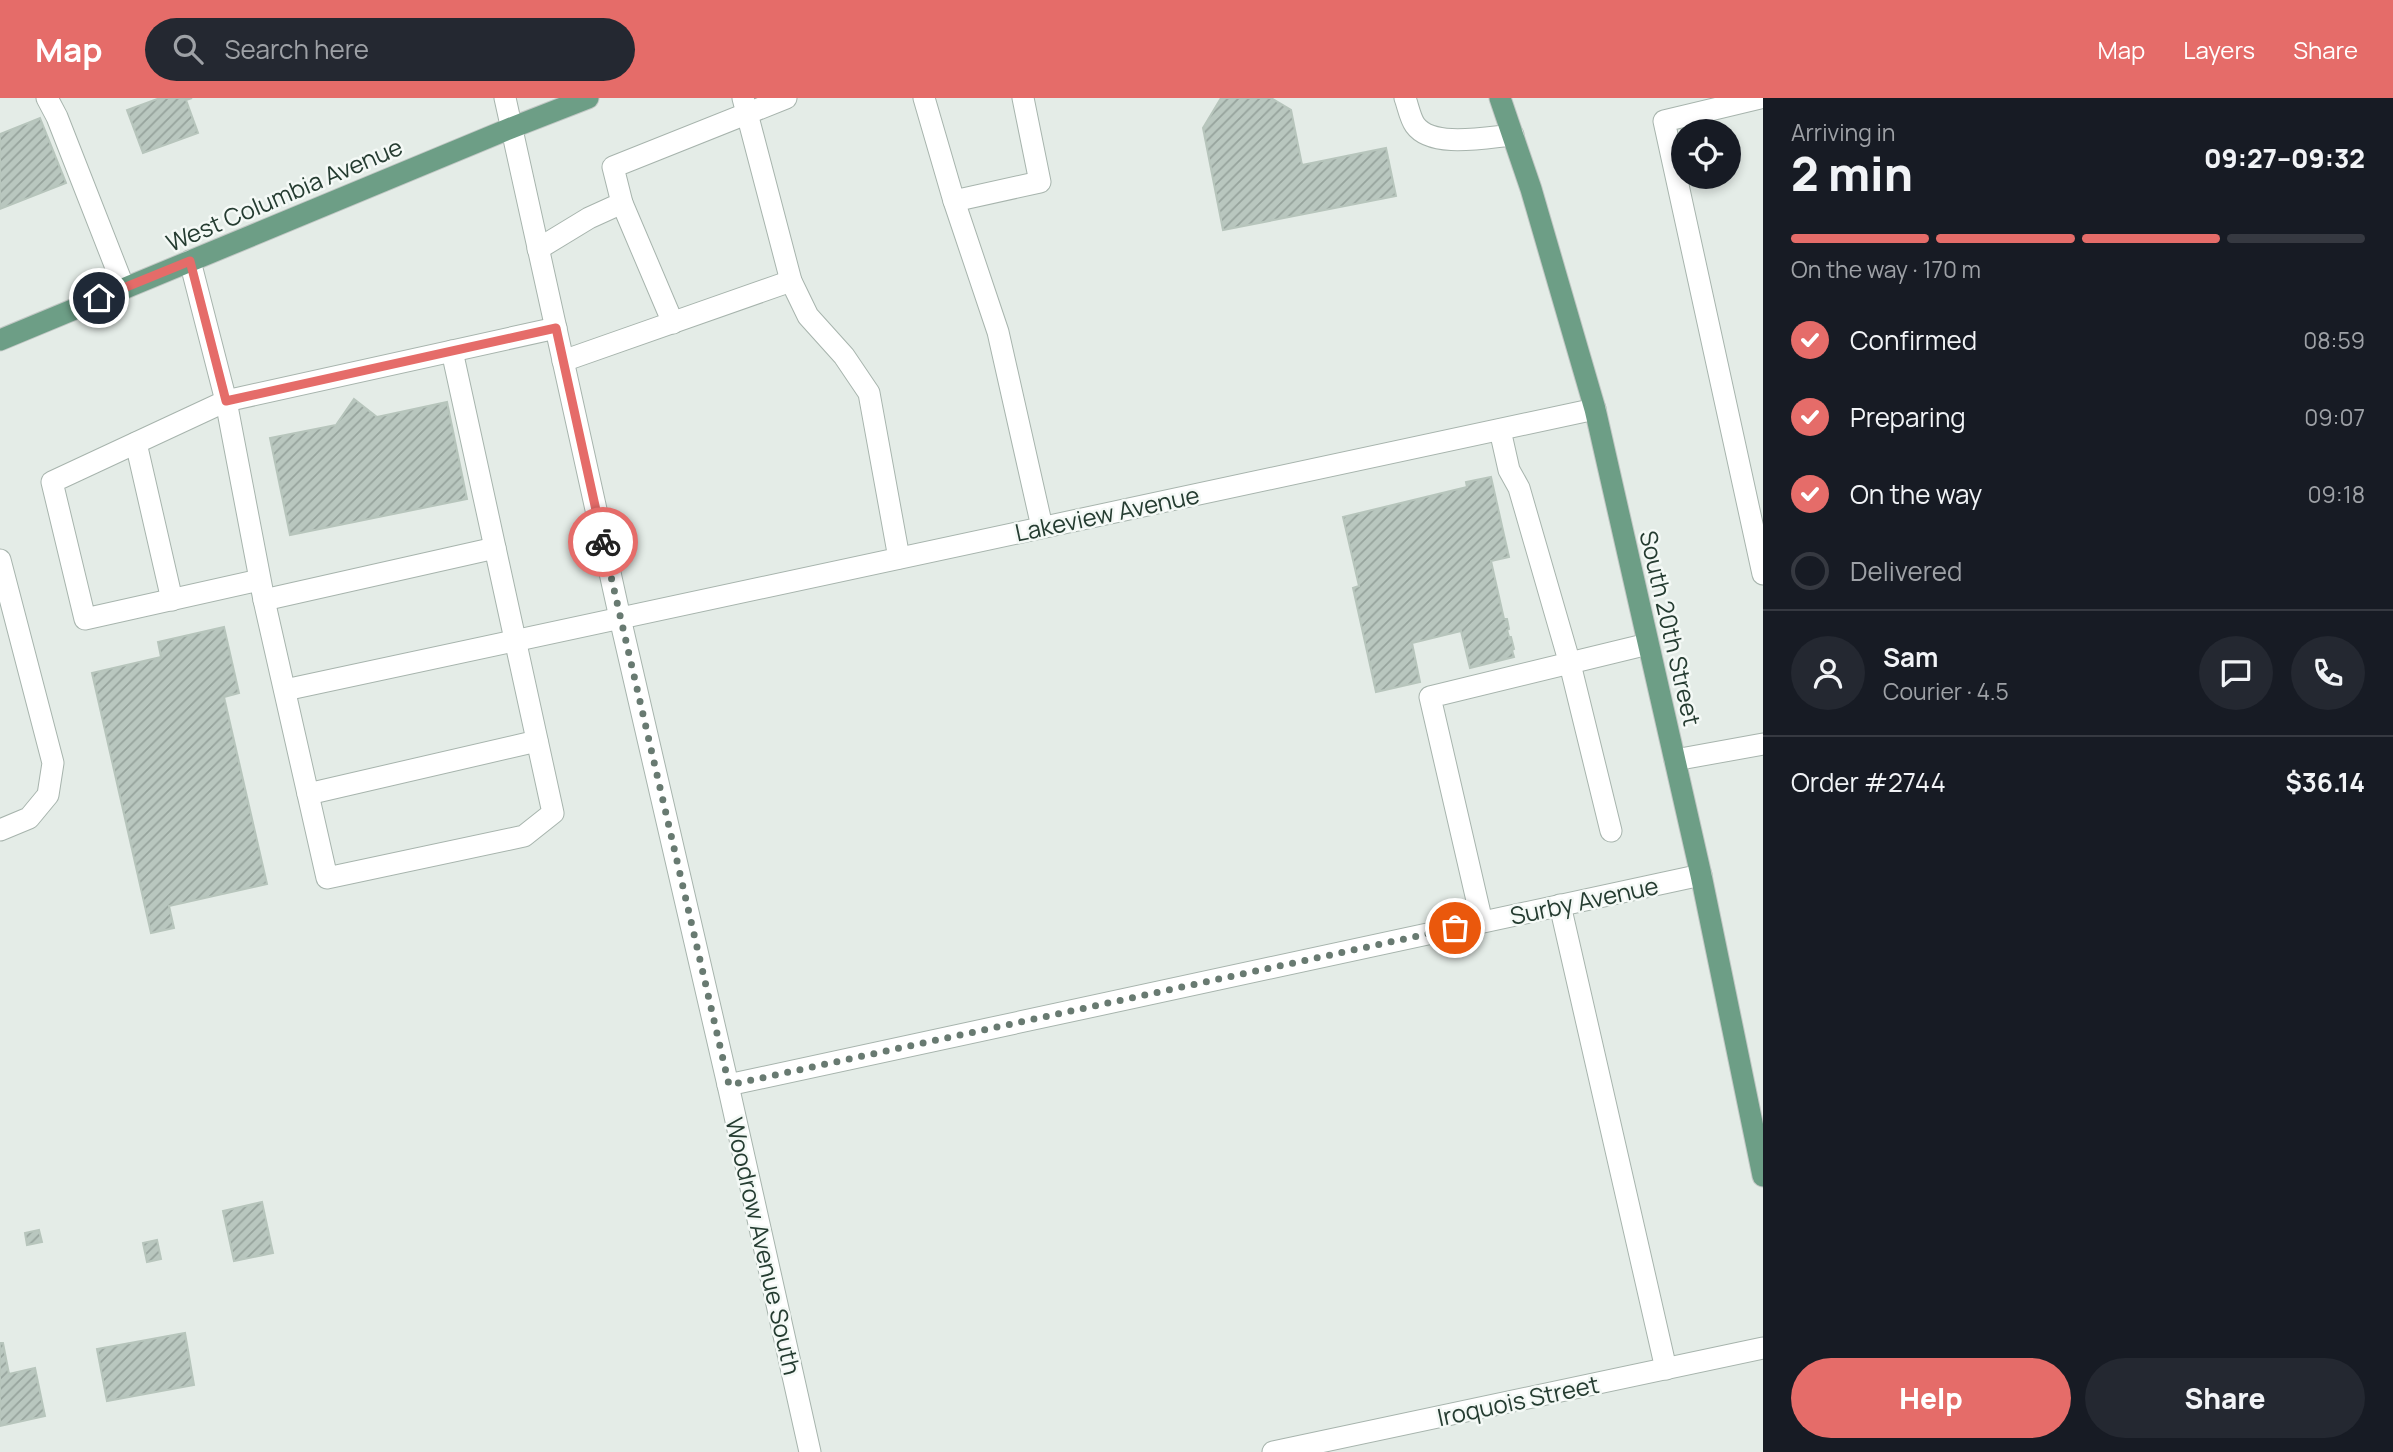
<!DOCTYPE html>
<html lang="en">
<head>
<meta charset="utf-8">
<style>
	body { margin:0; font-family:Manrope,sans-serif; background:#242831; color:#f1f3f6; height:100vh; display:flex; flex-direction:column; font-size:26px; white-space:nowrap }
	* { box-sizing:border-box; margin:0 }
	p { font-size:23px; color:#9ea1a6 }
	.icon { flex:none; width:38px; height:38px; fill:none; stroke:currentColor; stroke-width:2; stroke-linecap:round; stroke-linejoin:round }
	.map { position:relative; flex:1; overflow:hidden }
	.panel { display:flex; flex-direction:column; background:#171b24; width:630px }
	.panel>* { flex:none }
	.tools { position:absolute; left:1671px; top:21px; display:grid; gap:14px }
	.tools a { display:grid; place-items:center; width:70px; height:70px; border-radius:50%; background:#171b24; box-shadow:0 4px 10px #0003; font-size:35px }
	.pin { position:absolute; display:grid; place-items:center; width:60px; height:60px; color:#fff; margin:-30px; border:4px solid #fff; border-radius:50%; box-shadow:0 2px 7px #0007 }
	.courier { position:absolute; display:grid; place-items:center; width:70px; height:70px; margin:-35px; border:5px solid #e56c69; border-radius:50%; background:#fff; color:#222; box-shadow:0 2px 9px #0007 }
	.head em { font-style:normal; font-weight:800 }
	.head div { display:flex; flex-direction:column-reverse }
	.head { display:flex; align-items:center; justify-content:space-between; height:119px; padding:0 28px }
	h1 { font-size:46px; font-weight:800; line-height:52px }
	.bar { display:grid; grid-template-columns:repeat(4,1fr); gap:10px 7px; align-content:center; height:84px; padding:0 28px }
	.bar i { height:9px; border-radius:5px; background:#363941 }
	.bar .on { background:#e56c69 }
	.bar p { grid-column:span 4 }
	.line { display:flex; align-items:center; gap:18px; padding:0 28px; border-top:2px solid #363941 }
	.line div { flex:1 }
	.round { display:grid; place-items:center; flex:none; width:74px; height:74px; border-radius:37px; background:#242831 }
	ol { padding:0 28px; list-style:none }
	li { display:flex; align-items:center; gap:21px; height:77px }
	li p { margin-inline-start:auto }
	li .icon { padding:7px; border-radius:50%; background:#e56c69; color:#fff; stroke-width:4 }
	li:last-child { color:#9ea1a6 }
	li i { width:38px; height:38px; border:4px solid #363941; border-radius:50% }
	.primary-button { display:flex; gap:14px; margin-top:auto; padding:14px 28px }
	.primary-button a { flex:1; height:80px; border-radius:42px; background:#e56c69; color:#fff; font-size:28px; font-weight:800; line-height:80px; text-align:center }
	.primary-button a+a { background:#242831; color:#f1f3f6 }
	header { display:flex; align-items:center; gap:42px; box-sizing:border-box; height:98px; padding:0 35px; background:#e56c69; color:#fff }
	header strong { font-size:33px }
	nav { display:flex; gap:38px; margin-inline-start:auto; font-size:24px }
	.search { width:490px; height:63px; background:#242831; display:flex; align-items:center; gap:18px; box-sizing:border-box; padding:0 24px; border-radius:38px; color:#9ea1a6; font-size:26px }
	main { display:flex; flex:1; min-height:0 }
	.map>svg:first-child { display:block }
</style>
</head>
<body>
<header>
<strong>Map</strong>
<div class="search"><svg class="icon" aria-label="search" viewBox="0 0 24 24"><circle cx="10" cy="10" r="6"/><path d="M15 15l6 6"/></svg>Search here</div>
<nav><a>Map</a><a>Layers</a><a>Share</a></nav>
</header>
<main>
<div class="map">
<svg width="1763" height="1354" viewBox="0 0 1763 1354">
	<defs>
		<pattern id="building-hatch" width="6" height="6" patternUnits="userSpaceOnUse" patternTransform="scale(1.75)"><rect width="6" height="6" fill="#b9c7bf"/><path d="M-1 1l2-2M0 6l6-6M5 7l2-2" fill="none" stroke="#96a39c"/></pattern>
	</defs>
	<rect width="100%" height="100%" fill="#e4ece7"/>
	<!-- building -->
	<g fill="url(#building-hatch)" stroke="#b7c5bc" stroke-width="2">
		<polygon points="160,0 192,0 186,2 198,35 143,55 127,12"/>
		<polygon points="1221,0 1271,0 1291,12 1302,67 1386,50 1396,98 1223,132 1203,30"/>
		<polygon points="40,20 66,85 0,111 0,36"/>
		<polygon points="354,301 377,319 447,304 467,401 290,437 270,340 336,327"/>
		<polygon points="1491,379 1509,459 1491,463 1504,521 1507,521 1509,531 1507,532 1509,539 1511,539 1514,551 1512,552 1514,559 1470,570 1461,533 1412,545 1420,584 1376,594 1353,490 1359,488 1343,419 1467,389 1466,384"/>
		<polygon points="224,529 239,595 224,599 267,786 169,808 174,830 151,835 92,575 161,559 158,544"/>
		<polygon points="262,1104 273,1155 234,1163 223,1113"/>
		<polygon points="39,1132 42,1144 27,1147 25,1135"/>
		<polygon points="157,1142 161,1161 147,1164 143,1145"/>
		<polygon points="185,1235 194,1287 107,1303 97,1251"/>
		<polygon points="0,1245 3,1245 9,1276 35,1270 45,1318 0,1328"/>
	</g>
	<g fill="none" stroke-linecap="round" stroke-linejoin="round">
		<defs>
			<g id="minor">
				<polyline points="47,0 57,19 124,190"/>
				<polyline points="505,0 620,520 728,987 810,1354"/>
				<polyline points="743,0 791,183 808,218 844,258 869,295 899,460"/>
				<polyline points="924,0 954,103 1040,84 1023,0"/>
				<path d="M1405 0C1408 8 1410 20 1415 27 1432 51 1488 39 1513 37"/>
				<polyline points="1760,0 1664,23 1763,476"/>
				<polyline points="954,103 998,234 1042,429"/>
				<polyline points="622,105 673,225"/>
				<polyline points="538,151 589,120 622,105 613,69 786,0"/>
				<polyline points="190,163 226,303 264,502 327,780 524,738 553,715 452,253"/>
				<polyline points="563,263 791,183"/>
				<polyline points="1500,332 1509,372 1519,390 1570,566 1611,733"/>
				<polyline points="136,345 172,502"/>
				<polyline points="0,462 53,665 48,697 29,720 0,732"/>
				<polyline points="259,482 85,521 52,384 226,303 556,230"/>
				<polyline points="264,502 495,450"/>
				<polyline points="285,592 1595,311"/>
				<polyline points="1675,662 1763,646"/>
				<polyline points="308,696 537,643"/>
				<polyline points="1560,807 1666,1271"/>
				<polyline points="1482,824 1430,599 1648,546"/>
				<polyline points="728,987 1701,777"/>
				<polyline points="1273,1354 1763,1250"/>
			</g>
			<g id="major">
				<polyline points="1500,0 1531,91 1595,311 1701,777 1763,1078"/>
				<polyline points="0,242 511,30 588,0"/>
			</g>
		</defs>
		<!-- minor casing -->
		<use href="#minor" stroke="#a7b4ad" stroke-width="23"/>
		<!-- major casing -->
		<use href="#major" stroke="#c2c8c5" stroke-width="23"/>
		<!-- minor -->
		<use href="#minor" stroke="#fff" stroke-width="21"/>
		<!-- major -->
		<use href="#major" stroke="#6d9e86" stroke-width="21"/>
	</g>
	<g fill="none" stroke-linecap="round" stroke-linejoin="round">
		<!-- done -->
		<polyline stroke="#687a71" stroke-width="7" stroke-dasharray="0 12.6" points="603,444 729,987 1455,830"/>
		<!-- route -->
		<polyline stroke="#e56c69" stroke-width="9" points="99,200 190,163 226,303 556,230 603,444"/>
	</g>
	<g text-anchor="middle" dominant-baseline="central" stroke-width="5" stroke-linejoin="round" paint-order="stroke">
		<!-- street labels -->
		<g font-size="24" fill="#253c31" stroke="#f4f9f6">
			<text transform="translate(284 96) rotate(-23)">West Columbia Avenue</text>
			<text transform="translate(1107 415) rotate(-12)">Lakeview Avenue</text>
			<text transform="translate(1671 530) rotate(77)">South 20th Street</text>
			<text transform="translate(1584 802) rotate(-12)">Surby Avenue</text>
			<text transform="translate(764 1148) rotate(77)">Woodrow Avenue South</text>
			<text transform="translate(1518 1302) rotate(-12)">Iroquois Street</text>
		</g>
	</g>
</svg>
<div class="tools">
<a><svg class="icon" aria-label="locate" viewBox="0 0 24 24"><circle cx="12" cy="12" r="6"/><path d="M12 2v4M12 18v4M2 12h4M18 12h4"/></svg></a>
</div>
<div class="pin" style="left:1455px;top:830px;background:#ea580c"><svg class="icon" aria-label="bag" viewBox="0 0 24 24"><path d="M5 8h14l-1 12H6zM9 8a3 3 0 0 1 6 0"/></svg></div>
<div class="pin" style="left:99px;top:200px;background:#1f2937"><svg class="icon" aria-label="home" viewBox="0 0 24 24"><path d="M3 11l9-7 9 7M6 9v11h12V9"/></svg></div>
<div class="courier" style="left:603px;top:444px"><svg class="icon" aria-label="bike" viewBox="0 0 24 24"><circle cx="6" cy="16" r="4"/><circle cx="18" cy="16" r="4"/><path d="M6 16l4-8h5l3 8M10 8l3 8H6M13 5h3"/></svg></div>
</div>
<section class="panel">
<div class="head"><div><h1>2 min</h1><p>Arriving in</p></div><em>09:27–09:32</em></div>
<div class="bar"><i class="on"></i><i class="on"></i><i class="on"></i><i></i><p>On the way · 170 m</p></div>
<ol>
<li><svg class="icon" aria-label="check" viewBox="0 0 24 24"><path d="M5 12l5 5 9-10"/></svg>Confirmed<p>08:59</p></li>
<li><svg class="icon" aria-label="check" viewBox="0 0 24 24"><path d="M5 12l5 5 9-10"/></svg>Preparing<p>09:07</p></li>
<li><svg class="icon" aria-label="check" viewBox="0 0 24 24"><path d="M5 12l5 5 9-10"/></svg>On the way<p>09:18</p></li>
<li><i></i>Delivered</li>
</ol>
<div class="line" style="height:126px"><a class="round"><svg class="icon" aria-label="person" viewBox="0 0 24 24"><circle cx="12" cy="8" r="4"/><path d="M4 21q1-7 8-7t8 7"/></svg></a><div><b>Sam</b><p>Courier · 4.5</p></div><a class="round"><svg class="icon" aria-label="chat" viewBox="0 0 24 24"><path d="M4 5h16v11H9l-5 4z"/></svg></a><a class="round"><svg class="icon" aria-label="phone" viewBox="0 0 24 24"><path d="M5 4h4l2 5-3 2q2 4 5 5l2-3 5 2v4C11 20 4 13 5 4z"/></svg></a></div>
<div class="line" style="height:91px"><div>Order #2744</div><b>$36.14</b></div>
<div class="primary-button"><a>Help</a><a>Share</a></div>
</section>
</main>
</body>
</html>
